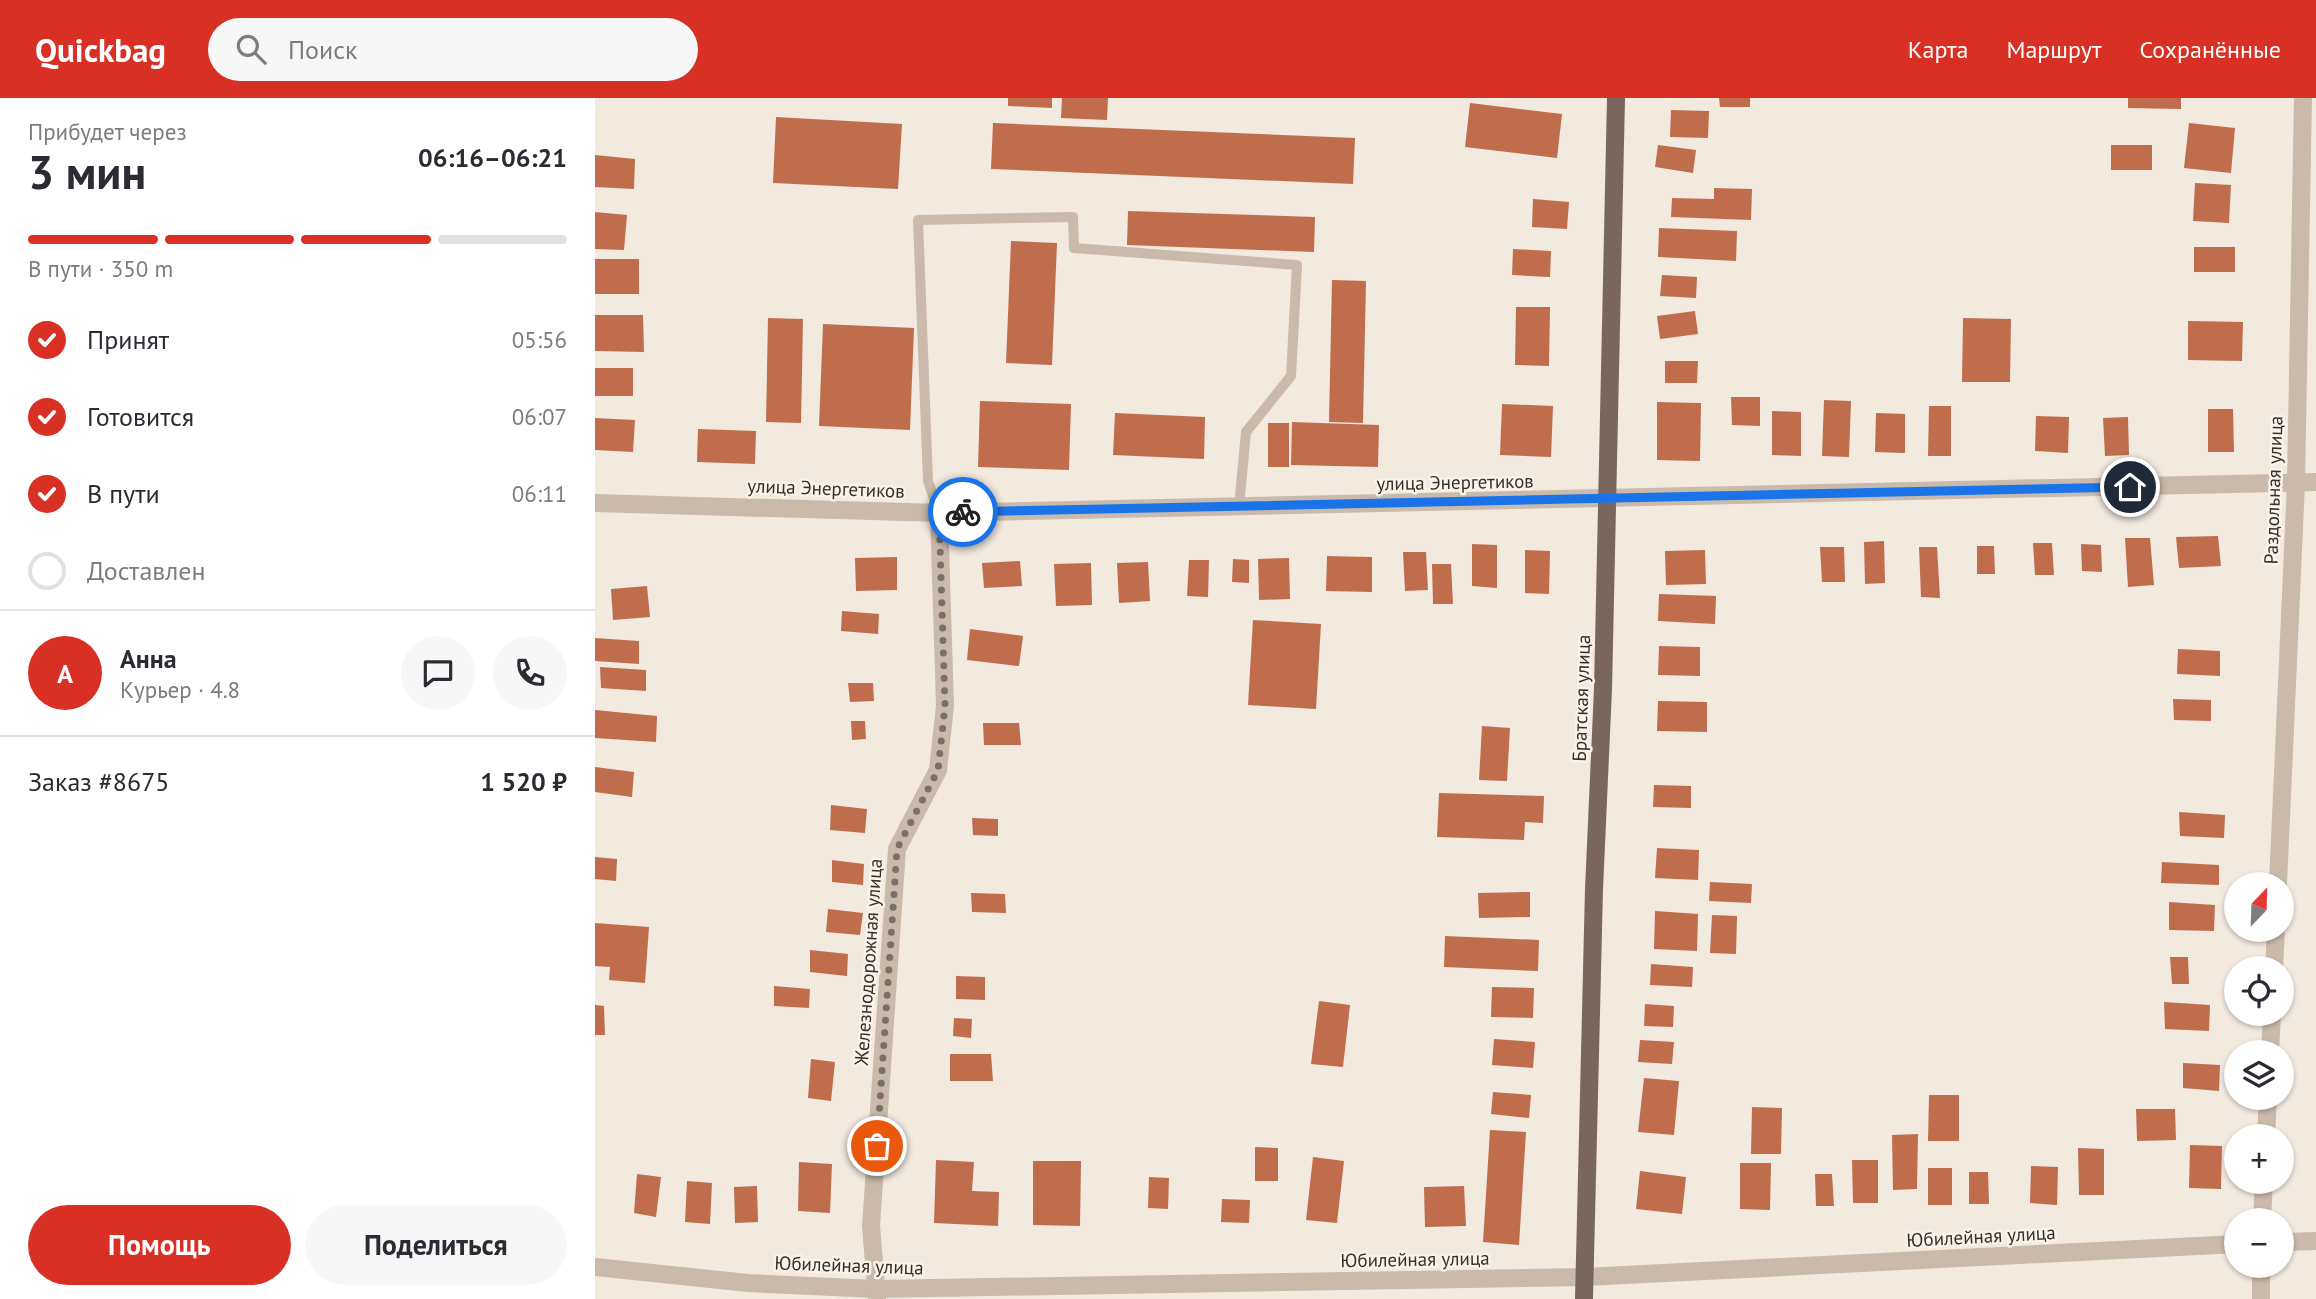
<!DOCTYPE html>
<html lang="ru">
<head>
<meta charset="utf-8">
<style>
	body { margin:0; font-family:"PT Sans",sans-serif; background:#f7f7f7; color:#2b2b33; height:100vh; display:flex; flex-direction:column; font-size:26px; white-space:nowrap }
	* { box-sizing:border-box; margin:0 }
	p { font-size:23px; color:#7c7c81 }
	.icon { flex:none; width:38px; height:38px; fill:none; stroke:currentColor; stroke-width:2; stroke-linecap:round; stroke-linejoin:round }
	.map { position:relative; flex:1; overflow:hidden }
	.details { display:flex; flex-direction:column; background:#fff; width:595px }
	.details>* { flex:none }
	.needle { width:46px; rotate:23deg }
	.fabs { position:absolute; left:1629px; top:774px; display:grid; gap:14px }
	.fabs a { display:grid; place-items:center; width:70px; height:70px; border-radius:50%; background:#fff; box-shadow:0 2px 5px #0004; font-size:35px }
	.pin { position:absolute; display:grid; place-items:center; width:60px; height:60px; color:#fff; margin:-30px; border:4px solid #fff; border-radius:50%; box-shadow:0 2px 7px #0007 }
	.courier { position:absolute; display:grid; place-items:center; width:70px; height:70px; margin:-35px; border:5px solid #1a73e8; border-radius:50%; background:#fff; color:#222; box-shadow:0 2px 9px #0007 }
	.headline em { font-style:normal; font-weight:700 }
	.headline div { display:flex; flex-direction:column-reverse }
	.headline { display:flex; align-items:center; justify-content:space-between; height:119px; padding:0 28px }
	h1 { font-size:46px; font-weight:700; line-height:52px }
	.bar { display:grid; grid-template-columns:repeat(4,1fr); gap:10px 7px; align-content:center; height:84px; padding:0 28px }
	.bar i { height:9px; border-radius:5px; background:#e1e1e2 }
	.bar .active { background:#d93025 }
	.bar p { grid-column:span 4 }
	.line { display:flex; align-items:center; gap:18px; padding:0 28px; border-top:2px solid #e1e1e2 }
	.line div { flex:1 }
	.round { display:grid; place-items:center; flex:none; width:74px; height:74px; border-radius:37px; background:#f7f7f7 }
	ol { padding:0 28px; list-style:none }
	li { display:flex; align-items:center; gap:21px; height:77px }
	li p { margin-inline-start:auto }
	li .icon { padding:7px; border-radius:50%; background:#d93025; color:#fff; stroke-width:4 }
	li:last-child { color:#7c7c81 }
	li i { width:38px; height:38px; border:4px solid #e1e1e2; border-radius:50% }
	.primary-button { display:flex; gap:14px; margin-top:auto; padding:14px 28px }
	.primary-button a { flex:1; height:80px; border-radius:42px; background:#d93025; color:#fff; font-size:28px; font-weight:700; line-height:80px; text-align:center }
	.primary-button a+a { background:#f7f7f7; color:#2b2b33 }
	header { display:flex; align-items:center; gap:42px; box-sizing:border-box; height:98px; padding:0 35px; background:#d93025; color:#fff }
	header strong { font-size:33px }
	nav { display:flex; gap:38px; margin-inline-start:auto; font-size:24px }
	.search { width:490px; height:63px; background:#f7f7f7; display:flex; align-items:center; gap:18px; box-sizing:border-box; padding:0 24px; border-radius:38px; color:#7c7c81; font-size:26px }
	main { display:flex; flex:1; min-height:0 }
	.map>svg:first-child { display:block }
</style>
</head>
<body>
<header>
<strong>Quickbag</strong>
<div class="search"><svg class="icon" aria-label="search" viewBox="0 0 24 24"><circle cx="10" cy="10" r="6"/><path d="M15 15l6 6"/></svg>Поиск</div>
<nav><a>Карта</a><a>Маршрут</a><a>Сохранённые</a></nav>
</header>
<main>
<section class="details">
<div class="headline"><div><h1>3 мин</h1><p>Прибудет через</p></div><em>06:16–06:21</em></div>
<div class="bar"><i class="active"></i><i class="active"></i><i class="active"></i><i></i><p>В пути · 350 m</p></div>
<ol>
<li><svg class="icon" aria-label="check" viewBox="0 0 24 24"><path d="M5 12l5 5 9-10"/></svg>Принят<p>05:56</p></li>
<li><svg class="icon" aria-label="check" viewBox="0 0 24 24"><path d="M5 12l5 5 9-10"/></svg>Готовится<p>06:07</p></li>
<li><svg class="icon" aria-label="check" viewBox="0 0 24 24"><path d="M5 12l5 5 9-10"/></svg>В пути<p>06:11</p></li>
<li><i></i>Доставлен</li>
</ol>
<div class="line" style="height:126px"><b class="round" style="background:#d93025;color:#fff">А</b><div><b>Анна</b><p>Курьер · 4.8</p></div><a class="round"><svg class="icon" aria-label="chat" viewBox="0 0 24 24"><path d="M4 5h16v11H9l-5 4z"/></svg></a><a class="round"><svg class="icon" aria-label="phone" viewBox="0 0 24 24"><path d="M5 4h4l2 5-3 2q2 4 5 5l2-3 5 2v4C11 20 4 13 5 4z"/></svg></a></div>
<div class="line" style="height:91px"><div>Заказ #8675</div><b>1 520 ₽</b></div>
<div class="primary-button"><a>Помощь</a><a>Поделиться</a></div>
</section>
<div class="map">
<svg width="1721" height="1201" viewBox="0 0 1721 1201">
	<rect width="100%" height="100%" fill="#f2e9df"/>
	<!-- building -->
	<g fill="#c06d4e">
		<polygon points="413,0 457,0 457,10 413,8"/>
		<polygon points="467,0 513,0 512,22 466,20"/>
		<polygon points="1124,0 1155,0 1155,9 1125,9"/>
		<polygon points="1533,0 1586,0 1586,11 1533,10"/>
		<polygon points="875,5 967,16 962,60 870,49"/>
		<polygon points="1076,12 1114,13 1113,40 1075,39"/>
		<polygon points="181,19 307,26 303,91 178,85"/>
		<polygon points="398,25 760,40 758,86 396,71"/>
		<polygon points="1594,25 1640,30 1636,75 1589,70"/>
		<polygon points="1063,47 1101,52 1098,75 1060,69"/>
		<rect x="1516" y="47" width="41" height="25"/>
		<polygon points="0,57 40,61 39,91 0,89"/>
		<polygon points="1600,85 1636,87 1634,125 1598,123"/>
		<polygon points="1119,90 1157,91 1156,122 1076,119 1077,100 1119,101"/>
		<polygon points="938,101 974,104 972,131 937,129"/>
		<polygon points="533,113 720,119 719,154 532,147"/>
		<polygon points="0,114 32,117 29,152 0,151"/>
		<polygon points="1064,130 1142,133 1141,163 1063,159"/>
		<polygon points="416,143 462,145 457,267 411,265"/>
		<rect x="1599" y="149" width="41" height="25"/>
		<polygon points="918,151 956,153 955,179 917,177"/>
		<rect x="0" y="161" width="44" height="35"/>
		<polygon points="1067,177 1102,179 1101,200 1065,198"/>
		<polygon points="737,182 771,183 768,325 734,324"/>
		<polygon points="921,209 955,209 954,268 920,267"/>
		<polygon points="1100,213 1103,236 1065,241 1062,218"/>
		<polygon points="0,217 48,217 49,254 0,253"/>
		<polygon points="173,220 208,221 206,325 171,324"/>
		<polygon points="1368,220 1416,221 1415,284 1367,284"/>
		<polygon points="1593,223 1648,224 1647,263 1593,262"/>
		<polygon points="228,226 319,230 315,332 224,328"/>
		<polygon points="1070,263 1103,263 1102,285 1070,285"/>
		<rect x="0" y="270" width="38" height="28"/>
		<polygon points="1136,299 1165,299 1165,328 1137,327"/>
		<polygon points="1229,302 1256,303 1254,359 1227,358"/>
		<polygon points="385,303 476,306 474,372 383,369"/>
		<polygon points="1062,304 1106,305 1105,363 1062,362"/>
		<polygon points="907,306 958,308 956,359 905,357"/>
		<polygon points="1334,308 1356,308 1356,358 1333,358"/>
		<polygon points="1613,311 1638,311 1639,354 1613,354"/>
		<polygon points="1177,313 1206,314 1206,358 1177,357"/>
		<polygon points="520,315 610,319 609,361 518,357"/>
		<polygon points="1281,315 1310,316 1310,355 1280,354"/>
		<polygon points="1441,318 1474,319 1473,355 1440,353"/>
		<polygon points="1533,319 1534,357 1510,358 1508,320"/>
		<polygon points="0,320 40,322 38,354 0,352"/>
		<polygon points="697,324 784,327 783,369 696,367"/>
		<rect x="673" y="325" width="21" height="44"/>
		<polygon points="103,331 161,333 160,366 102,364"/>
		<polygon points="1623,438 1626,468 1584,470 1581,439"/>
		<polygon points="1530,440 1555,440 1559,487 1533,489"/>
		<polygon points="1289,443 1290,485 1270,486 1269,444"/>
		<polygon points="1438,445 1457,445 1459,477 1440,477"/>
		<polygon points="877,446 902,447 902,490 877,488"/>
		<polygon points="1486,446 1506,447 1507,474 1487,473"/>
		<polygon points="1382,448 1399,448 1400,476 1382,476"/>
		<polygon points="1225,449 1249,449 1250,484 1227,484"/>
		<polygon points="1324,449 1342,449 1345,500 1326,499"/>
		<polygon points="930,452 955,453 954,496 930,495"/>
		<polygon points="1110,452 1111,486 1071,487 1070,453"/>
		<polygon points="808,454 831,454 833,492 810,493"/>
		<polygon points="732,458 777,459 777,494 731,493"/>
		<polygon points="302,459 302,492 261,493 260,460"/>
		<polygon points="694,460 695,501 664,502 663,461"/>
		<polygon points="638,461 654,462 654,485 637,484"/>
		<polygon points="594,462 614,462 613,499 592,498"/>
		<polygon points="425,463 427,488 389,490 387,465"/>
		<polygon points="553,464 555,503 524,505 522,465"/>
		<polygon points="496,465 497,507 461,508 459,466"/>
		<polygon points="837,466 856,466 858,506 838,506"/>
		<polygon points="52,488 55,519 18,522 16,491"/>
		<polygon points="1064,496 1121,498 1120,526 1063,523"/>
		<polygon points="247,513 284,516 283,536 246,533"/>
		<polygon points="658,522 726,526 721,611 653,607"/>
		<polygon points="375,531 428,538 424,568 372,562"/>
		<polygon points="0,540 44,543 44,566 0,563"/>
		<polygon points="1064,548 1105,549 1105,578 1063,577"/>
		<polygon points="1583,551 1625,553 1625,578 1582,576"/>
		<polygon points="5,569 51,572 51,593 6,590"/>
		<polygon points="253,585 278,585 279,603 255,604"/>
		<polygon points="1578,601 1616,602 1616,623 1579,622"/>
		<polygon points="1063,603 1112,604 1112,634 1062,633"/>
		<polygon points="0,612 62,618 61,644 0,640"/>
		<polygon points="256,623 270,623 271,641 257,642"/>
		<polygon points="388,625 424,625 426,647 389,647"/>
		<polygon points="887,628 915,630 912,683 884,682"/>
		<polygon points="0,669 39,674 37,699 0,694"/>
		<polygon points="1059,687 1096,688 1096,710 1058,709"/>
		<polygon points="844,695 949,698 948,725 930,724 929,742 842,739"/>
		<polygon points="236,707 272,711 270,735 235,732"/>
		<polygon points="1584,714 1630,717 1629,740 1585,738"/>
		<polygon points="377,720 403,721 403,738 378,737"/>
		<polygon points="1062,750 1104,752 1103,782 1060,780"/>
		<polygon points="0,759 22,761 21,783 0,781"/>
		<polygon points="237,762 269,766 268,787 237,784"/>
		<polygon points="1567,764 1624,767 1624,787 1566,785"/>
		<polygon points="1115,784 1157,786 1156,805 1114,803"/>
		<polygon points="935,794 935,819 884,820 883,795"/>
		<polygon points="376,795 410,796 411,815 377,814"/>
		<polygon points="1574,804 1620,807 1619,833 1574,832"/>
		<polygon points="233,811 268,815 265,837 231,834"/>
		<polygon points="1060,813 1103,816 1102,853 1059,851"/>
		<polygon points="1117,817 1142,818 1141,856 1115,855"/>
		<polygon points="0,825 54,829 50,885 14,882 15,869 0,868"/>
		<polygon points="850,838 944,842 943,873 849,869"/>
		<polygon points="215,852 253,856 252,878 215,874"/>
		<polygon points="1575,859 1593,859 1594,886 1577,886"/>
		<polygon points="1056,866 1098,869 1097,889 1055,887"/>
		<polygon points="361,878 390,879 390,902 361,901"/>
		<polygon points="179,888 215,891 214,910 179,908"/>
		<polygon points="897,889 939,890 938,920 896,919"/>
		<polygon points="724,903 755,907 748,969 716,966"/>
		<polygon points="1569,904 1615,907 1614,933 1570,931"/>
		<polygon points="1050,906 1079,908 1078,929 1049,928"/>
		<polygon points="0,907 9,908 10,937 0,937"/>
		<polygon points="359,920 377,921 376,940 358,938"/>
		<polygon points="899,941 940,944 938,970 897,967"/>
		<polygon points="1045,942 1079,944 1077,966 1043,964"/>
		<polygon points="355,956 396,956 398,983 355,983"/>
		<polygon points="216,961 240,964 236,1003 213,1000"/>
		<polygon points="1588,965 1625,967 1624,993 1588,990"/>
		<polygon points="1049,980 1084,983 1079,1037 1043,1034"/>
		<polygon points="898,994 936,997 934,1020 896,1016"/>
		<polygon points="1334,997 1364,997 1364,1043 1333,1043"/>
		<polygon points="1157,1009 1187,1010 1186,1056 1156,1056"/>
		<polygon points="1541,1011 1580,1011 1581,1042 1542,1043"/>
		<polygon points="895,1032 931,1034 924,1147 888,1144"/>
		<polygon points="1323,1036 1322,1091 1298,1092 1297,1037"/>
		<polygon points="1595,1047 1627,1048 1626,1091 1594,1090"/>
		<polygon points="660,1049 683,1050 683,1083 660,1083"/>
		<polygon points="1483,1050 1509,1051 1509,1097 1484,1097"/>
		<polygon points="718,1059 749,1063 742,1125 711,1122"/>
		<polygon points="341,1062 379,1064 377,1093 404,1094 403,1128 339,1125"/>
		<polygon points="1257,1062 1283,1062 1283,1105 1258,1105"/>
		<polygon points="438,1063 486,1063 485,1128 438,1127"/>
		<polygon points="204,1064 237,1066 235,1115 203,1113"/>
		<polygon points="1145,1065 1176,1065 1175,1112 1145,1111"/>
		<polygon points="1436,1068 1463,1069 1462,1107 1435,1105"/>
		<rect x="1333" y="1070" width="24" height="37"/>
		<polygon points="1045,1073 1091,1079 1087,1116 1041,1111"/>
		<polygon points="1374,1074 1393,1074 1394,1106 1374,1106"/>
		<polygon points="42,1076 66,1079 61,1119 39,1115"/>
		<polygon points="1220,1076 1237,1076 1239,1108 1221,1108"/>
		<polygon points="554,1079 574,1080 573,1111 553,1110"/>
		<polygon points="92,1083 117,1085 115,1126 90,1124"/>
		<polygon points="162,1088 163,1124 140,1125 139,1089"/>
		<polygon points="869,1088 871,1128 830,1129 829,1089"/>
		<polygon points="627,1101 655,1102 654,1125 626,1124"/>
	</g>
	<g fill="none" stroke-linecap="round" stroke-linejoin="round">
		<!-- lane -->
		<polyline stroke="#c9baab" stroke-width="10" points="344,415 333,383 323,122 478,119 479,150 702,167 696,278 651,334 644,409"/>
		<!-- street -->
		<g stroke="#c9baab" stroke-width="18">
			<polyline points="0,405 344,415 1721,384"/>
			<polyline points="1683,786 1701,385 1708,0"/>
			<polyline points="1679,870 1681,831"/>
			<polyline points="1675,954 1677,915"/>
			<polyline points="1671,1038 1673,999"/>
			<polyline points="1667,1122 1669,1083"/>
			<polyline points="1687,1144 1721,1143"/>
			<polyline points="0,1169 153,1185 281,1191 990,1179 1642,1146"/>
			<polyline points="282,1201 276,1128 302,751 343,672 350,608 344,415"/>
			<polyline points="1666,1201 1666,1167"/>
		</g>
		<!-- primary -->
		<polyline stroke="#79665c" stroke-width="18" points="989,1201 999,791 1008,591 1021,0"/>
	</g>
	<g fill="none" stroke-linecap="round" stroke-linejoin="round">
		<!-- done -->
		<polyline stroke="#787069" stroke-width="7" stroke-dasharray="0 12.6" points="282,1048 302,751 343,672 350,608 344,415 368,414"/>
		<!-- route -->
		<polyline stroke="#1a73e8" stroke-width="9" points="368,414 1535,389"/>
	</g>
	<g text-anchor="middle" dominant-baseline="central" stroke-width="5" stroke-linejoin="round" paint-order="stroke">
		<!-- street labels -->
		<g font-size="19" fill="#372f2a" stroke="#f9f3eb">
			<text transform="translate(860 384) rotate(-1)">улица Энергетиков</text>
			<text transform="translate(231 390) rotate(2)">улица Энергетиков</text>
			<text transform="translate(1678 392) rotate(-88)">Раздольная улица</text>
			<text transform="translate(986 600) rotate(-88)">Братская улица</text>
			<text transform="translate(273 864) rotate(-86)">Железнодорожная улица</text>
			<text transform="translate(1386 1138) rotate(-3)">Юбилейная улица</text>
			<text transform="translate(820 1161) rotate(-1)">Юбилейная улица</text>
			<text transform="translate(254 1167) rotate(2)">Юбилейная улица</text>
		</g>
	</g>
</svg>
<div class="fabs">
<a><svg class="needle" viewBox="-14 -14 28 28"><path d="M0-13l5 13h-10z" fill="#e53935"/><path d="M0 13l5-13h-10z" fill="#7c7c81"/></svg></a>
<a><svg class="icon" aria-label="locate" viewBox="0 0 24 24"><circle cx="12" cy="12" r="6"/><path d="M12 2v4M12 18v4M2 12h4M18 12h4"/></svg></a>
<a><svg class="icon" aria-label="layers" viewBox="0 0 24 24"><path d="M12 4l9 5-9 5-9-5zM3 14l9 5 9-5"/></svg></a>
<a>+</a>
<a>−</a>
</div>
<div class="pin" style="left:282px;top:1048px;background:#ea580c"><svg class="icon" aria-label="bag" viewBox="0 0 24 24"><path d="M5 8h14l-1 12H6zM9 8a3 3 0 0 1 6 0"/></svg></div>
<div class="pin" style="left:1535px;top:389px;background:#1f2937"><svg class="icon" aria-label="home" viewBox="0 0 24 24"><path d="M3 11l9-7 9 7M6 9v11h12V9"/></svg></div>
<div class="courier" style="left:368px;top:414px"><svg class="icon" aria-label="bike" viewBox="0 0 24 24"><circle cx="6" cy="16" r="4"/><circle cx="18" cy="16" r="4"/><path d="M6 16l4-8h5l3 8M10 8l3 8H6M13 5h3"/></svg></div>
</div>
</main>
</body>
</html>
